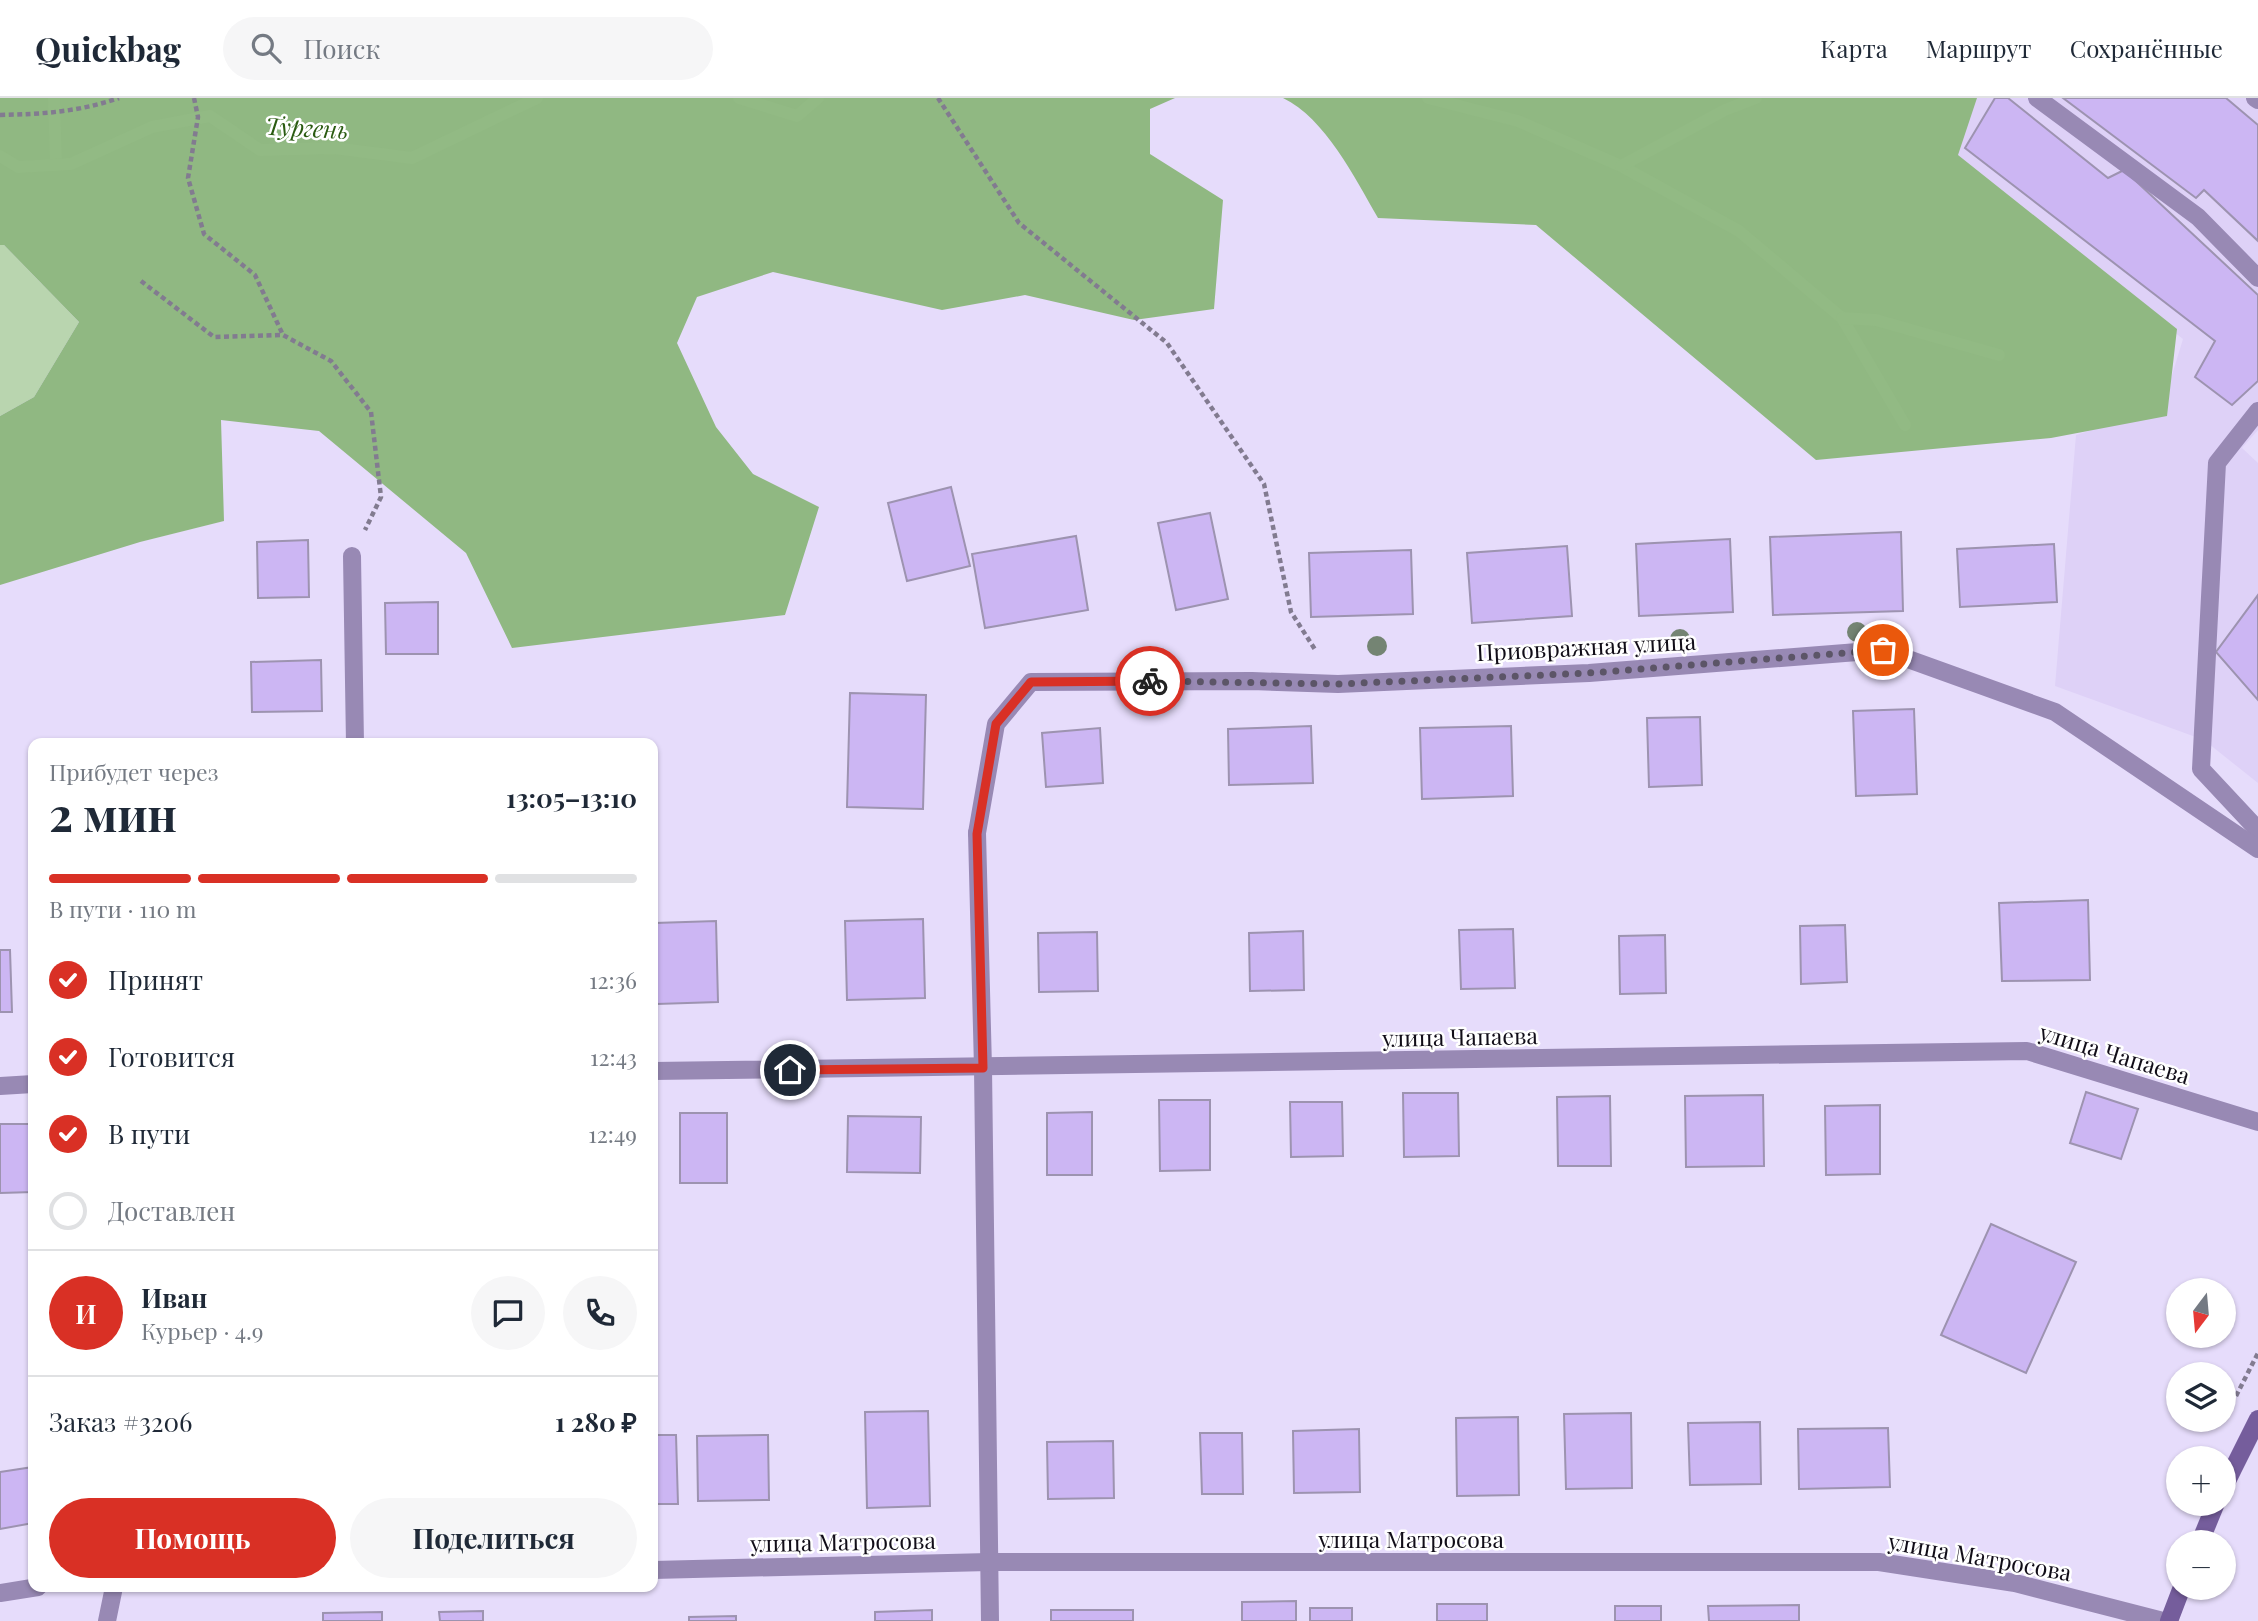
<!DOCTYPE html>
<html lang="ru">
<head>
<meta charset="utf-8">
<style>
	body { margin:0; font-family:"Playfair Display",serif; background:#f6f6f7; color:#1f2937; height:100vh; display:flex; flex-direction:column; font-size:26px; white-space:nowrap }
	* { box-sizing:border-box; margin:0 }
	p { font-size:23px; color:#747a83 }
	.icon { flex:none; width:38px; height:38px; fill:none; stroke:currentColor; stroke-width:2; stroke-linecap:round; stroke-linejoin:round }
	.map { position:relative; flex:1; overflow:hidden }
	.details { position:absolute; left:28px; top:640px; width:630px; height:854px; display:flex; flex-direction:column; background:#fff; border-radius:14px; box-shadow:0 2px 5px #0004 }
	.details>* { flex:none }
	.needle { width:46px; rotate:196deg }
	.tools { position:absolute; left:2166px; top:1180px; display:grid; gap:14px }
	.tools a { display:grid; place-items:center; width:70px; height:70px; border-radius:50%; background:#fff; box-shadow:0 2px 5px #0004; font-size:35px }
	.pin { position:absolute; display:grid; place-items:center; width:60px; height:60px; color:#fff; margin:-30px; border:4px solid #fff; border-radius:50%; box-shadow:0 2px 7px #0007 }
	.courier { position:absolute; display:grid; place-items:center; width:70px; height:70px; margin:-35px; border:5px solid #d93025; border-radius:50%; background:#fff; color:#222; box-shadow:0 2px 9px #0007 }
	.headline em { font-style:normal; font-weight:700 }
	.headline div { display:flex; flex-direction:column-reverse }
	.headline { display:flex; align-items:center; justify-content:space-between; height:119px; padding:0 21px }
	h1 { font-size:46px; font-weight:700; line-height:52px }
	.bar { display:grid; grid-template-columns:repeat(4,1fr); gap:10px 7px; align-content:center; height:84px; padding:0 21px }
	.bar i { height:9px; border-radius:5px; background:#e0e1e3 }
	.bar .on { background:#d93025 }
	.bar p { grid-column:span 4 }
	.line { display:flex; align-items:center; gap:18px; padding:0 21px; border-top:2px solid #e0e1e3 }
	.line div { flex:1 }
	.round { display:grid; place-items:center; flex:none; width:74px; height:74px; border-radius:37px; background:#f6f6f7 }
	ol { padding:0 21px; list-style:none }
	li { display:flex; align-items:center; gap:21px; height:77px }
	li p { margin-inline-start:auto }
	li .icon { padding:7px; border-radius:50%; background:#d93025; color:#fff; stroke-width:4 }
	li:last-child { color:#747a83 }
	li i { width:38px; height:38px; border:4px solid #e0e1e3; border-radius:50% }
	.action { display:flex; gap:14px; margin-top:auto; padding:14px 21px }
	.action a { flex:1; height:80px; border-radius:42px; background:#d93025; color:#fff; font-size:28px; font-weight:700; line-height:80px; text-align:center }
	.action a+a { background:#f6f6f7; color:#1f2937 }
	header { display:flex; align-items:center; gap:42px; box-sizing:border-box; height:98px; padding:0 35px; background:#fff; border-bottom:2px solid #e0e1e3 }
	header strong { font-size:33px }
	nav { display:flex; gap:38px; margin-inline-start:auto; font-size:24px }
	.search { width:490px; height:63px; background:#f6f6f7; display:flex; align-items:center; gap:18px; box-sizing:border-box; padding:0 24px; border-radius:38px; color:#747a83; font-size:26px }
	.map>svg:first-child { display:block }
</style>
</head>
<body>
<header>
<strong>Quickbag</strong>
<div class="search"><svg class="icon" aria-label="search" viewBox="0 0 24 24"><circle cx="10" cy="10" r="6"/><path d="M15 15l6 6"/></svg>Поиск</div>
<nav><a>Карта</a><a>Маршрут</a><a>Сохранённые</a></nav>
</header>
<div class="map">
<svg width="2258" height="1523" viewBox="0 0 2258 1523">
	<rect width="100%" height="100%" fill="#e6dcfb"/>
	<!-- built -->
	<polygon fill="#ded1f7" points="1959,0 2258,0 2258,332 2242,350 2258,365 2258,685 2204,642 2055,588 2076,337 2162,310 2183,241 1940,52"/>
	<!-- green -->
	<polygon fill="#b9d5af" points="0,147 4,147 79,224 34,299 0,318"/>
	<!-- forest -->
	<g fill="#90b882">
		<polygon points="0,0 1175,0 1150,11 1150,56 1223,102 1214,211 1134,222 1025,197 942,212 773,174 697,199 677,245 716,329 753,376 819,409 785,517 512,550 466,455 319,333 221,322 224,423 140,444 0,487 0,318 34,299 79,224 4,147 0,147"/>
		<path d="M1283 0H1977L1958 57 2177 231 2167 318 2051 340 1816 362 1536 127 1378 120C1355 80 1325 20 1283 0Z"/>
	</g>
	<g fill="none" stroke-linecap="round" stroke-linejoin="round">
		<!-- stream -->
		<g stroke="#92ba84" stroke-width="12">
			<polyline points="54,0 56,67"/>
			<polyline points="739,0 797,18 818,0"/>
			<polyline points="1428,0 1518,23 1621,68 1739,133 1842,220 1905,327"/>
			<polyline points="0,58 18,69 71,66 152,29 210,18 260,52 334,50 412,60 537,0"/>
			<polyline points="1621,68 1725,12 1756,0"/>
			<polyline points="1842,220 1876,222 1999,257"/>
		</g>
	</g>
	<!-- building -->
	<g fill="#ccb6f3" stroke="#9d93b0" stroke-width="2">
		<polygon points="1995,0 2008,0 2108,80 2124,72 2258,197 2258,283 2232,307 2195,279 2215,243 1965,50"/>
		<polygon points="2063,0 2226,0 2258,27 2258,143 2204,92 2196,100"/>
		<polygon points="951,389 970,468 907,483 888,405"/>
		<polygon points="1210,415 1228,501 1176,512 1158,425"/>
		<polygon points="1901,434 1903,513 1773,517 1770,439"/>
		<polygon points="1076,438 1088,512 985,530 972,456"/>
		<polygon points="1730,441 1733,514 1639,518 1636,446"/>
		<polygon points="308,442 309,499 258,500 257,444"/>
		<polygon points="2054,446 2057,504 1960,509 1957,451"/>
		<polygon points="1567,448 1572,518 1472,525 1467,455"/>
		<polygon points="1411,452 1413,516 1311,519 1309,455"/>
		<polygon points="2258,497 2258,602 2216,554"/>
		<polygon points="438,504 438,556 386,556 385,505"/>
		<polygon points="321,562 322,613 252,614 251,564"/>
		<polygon points="850,595 926,597 923,711 847,709"/>
		<polygon points="1914,611 1917,696 1856,698 1853,613"/>
		<polygon points="1700,619 1702,687 1649,689 1647,620"/>
		<polygon points="1311,628 1313,685 1229,687 1228,631"/>
		<polygon points="1511,628 1513,698 1422,701 1420,630"/>
		<polygon points="1100,630 1103,685 1046,689 1042,635"/>
		<polygon points="2088,802 2090,882 2002,883 1999,805"/>
		<polygon points="923,821 925,900 847,902 845,823"/>
		<polygon points="716,823 718,904 657,906 655,825"/>
		<polygon points="1845,827 1847,884 1801,886 1800,828"/>
		<polygon points="1513,831 1515,890 1461,891 1459,832"/>
		<polygon points="31,832 33,832 33,902"/>
		<polygon points="1303,833 1304,892 1250,893 1249,835"/>
		<polygon points="1097,834 1098,893 1039,894 1038,835"/>
		<polygon points="1665,837 1666,895 1620,896 1619,838"/>
		<polygon points="0,852 10,852 12,914 0,914"/>
		<polygon points="2086,994 2138,1011 2121,1061 2070,1045"/>
		<polygon points="1403,995 1458,995 1459,1058 1404,1059"/>
		<polygon points="1763,997 1764,1068 1686,1069 1685,998"/>
		<polygon points="1610,998 1611,1068 1558,1068 1557,999"/>
		<polygon points="1159,1002 1210,1002 1210,1072 1160,1073"/>
		<polygon points="1290,1004 1342,1004 1343,1058 1291,1059"/>
		<polygon points="1880,1007 1880,1076 1826,1077 1825,1008"/>
		<polygon points="1092,1014 1092,1077 1047,1077 1047,1015"/>
		<rect x="680" y="1015" width="47" height="70"/>
		<polygon points="848,1018 921,1019 920,1075 847,1074"/>
		<polygon points="0,1026 33,1026 33,1094 0,1095"/>
		<polygon points="1991,1126 2076,1164 2026,1275 1941,1237"/>
		<polygon points="928,1313 930,1408 867,1410 865,1314"/>
		<polygon points="1631,1315 1632,1390 1566,1391 1564,1316"/>
		<polygon points="1518,1319 1519,1397 1457,1398 1456,1320"/>
		<polygon points="1760,1324 1761,1386 1690,1387 1688,1325"/>
		<polygon points="1888,1330 1890,1389 1799,1391 1798,1331"/>
		<polygon points="1359,1331 1360,1394 1294,1395 1293,1333"/>
		<polygon points="1200,1335 1242,1335 1243,1396 1202,1396"/>
		<polygon points="653,1337 676,1337 678,1406 653,1406"/>
		<polygon points="768,1337 769,1402 698,1403 697,1338"/>
		<polygon points="1113,1343 1114,1400 1048,1401 1047,1344"/>
		<polygon points="33,1369 33,1425 0,1431 0,1374"/>
		<polygon points="1296,1503 1296,1523 1242,1523 1242,1504"/>
		<rect x="1437" y="1506" width="50" height="17"/>
		<polygon points="1799,1507 1799,1523 1709,1523 1708,1508"/>
		<rect x="1615" y="1508" width="46" height="15"/>
		<rect x="1310" y="1510" width="42" height="13"/>
		<polygon points="932,1512 932,1523 875,1523 875,1514"/>
		<rect x="1051" y="1512" width="82" height="11"/>
		<polygon points="483,1513 483,1523 440,1523 439,1514"/>
		<polygon points="382,1514 382,1523 323,1523 323,1515"/>
		<polygon points="736,1518 736,1523 689,1523 689,1519"/>
	</g>
	<g fill="none" stroke-linecap="round" stroke-linejoin="round">
		<!-- path -->
		<g stroke="#827b90" stroke-width="4.5" stroke-dasharray="5 3.5" stroke-linecap="butt">
			<polyline points="194,0 198,19 188,80 204,136 255,177 283,237"/>
			<polyline points="938,0 1019,125 1167,245 1264,386 1291,514 1316,553"/>
			<path d="M0 17C43 16 78 14 119 0"/>
			<polyline points="141,183 214,239 283,237 331,263 371,314 381,399 365,432"/>
			<polyline points="2236,1298 2258,1255"/>
		</g>
		<!-- lane -->
		<g stroke="#9889b4" stroke-width="18">
			<polyline points="2037,0 2198,119 2258,180"/>
			<polyline points="2255,0 2258,2"/>
			<polyline points="2258,313 2217,365 2201,671 2258,732"/>
			<polyline points="977,735 983,970 990,1523"/>
			<polyline points="107,1523 114,1489"/>
		</g>
		<!-- street -->
		<g stroke="#9889b4" stroke-width="18">
			<polyline points="352,458 355,646"/>
			<polyline points="977,735 996,626 1031,584 1252,583 1338,586 1589,575 1883,552 2055,614 2258,751"/>
			<polyline points="653,973 2027,953 2258,1024"/>
			<polyline points="0,988 33,986"/>
			<polyline points="653,1472 989,1464 1879,1464 2015,1485 2163,1523"/>
			<polyline points="0,1495 38,1489"/>
		</g>
		<!-- secondary -->
		<g stroke="#755d9c" stroke-width="18">
			<polyline points="2224,1389 2258,1321"/>
			<polyline points="2200,1444 2216,1405"/>
			<polyline points="2169,1523 2182,1489"/>
		</g>
	</g>
	<!-- trees -->
	<g fill="#748473">
		<circle cx="1857" cy="534" r="10"/>
		<circle cx="1680" cy="541" r="10"/>
		<circle cx="1377" cy="548" r="10"/>
	</g>
	<g fill="none" stroke-linecap="round" stroke-linejoin="round">
		<!-- done -->
		<polyline stroke="#5c5567" stroke-width="7" stroke-dasharray="0 12.6" points="1150,583 1338,586 1589,575 1883,552"/>
		<!-- route -->
		<polyline stroke="#d93025" stroke-width="9" points="790,972 983,970 977,736 996,626 1031,584 1150,583"/>
	</g>
	<g text-anchor="middle" dominant-baseline="central" stroke-width="5" stroke-linejoin="round" paint-order="stroke">
		<!-- street labels -->
		<g font-size="23" fill="#110d18" stroke="#fff">
			<text transform="translate(1586 548) rotate(-3)">Приовражная улица</text>
			<text transform="translate(1460 938) rotate(-1)">улица Чапаева</text>
			<text transform="translate(2115 955) rotate(17)">улица Чапаева</text>
			<text x="1411" y="1440">улица Матросова</text>
			<text transform="translate(843 1443) rotate(-1)">улица Матросова</text>
			<text transform="translate(1980 1458) rotate(10)">улица Матросова</text>
		</g>
		<!-- water labels -->
		<g font-size="24" font-style="italic" fill="#2a5b11" stroke="#fff">
			<text transform="translate(307 29) rotate(3)">Тургень</text>
		</g>
	</g>
</svg>
<div class="tools">
<a><svg class="needle" viewBox="-14 -14 28 28"><path d="M0-13l5 13h-10z" fill="#e53935"/><path d="M0 13l5-13h-10z" fill="#747a83"/></svg></a>
<a><svg class="icon" aria-label="layers" viewBox="0 0 24 24"><path d="M12 4l9 5-9 5-9-5zM3 14l9 5 9-5"/></svg></a>
<a>+</a>
<a>−</a>
</div>
<div class="pin" style="left:1883px;top:552px;background:#ea580c"><svg class="icon" aria-label="bag" viewBox="0 0 24 24"><path d="M5 8h14l-1 12H6zM9 8a3 3 0 0 1 6 0"/></svg></div>
<div class="pin" style="left:790px;top:972px;background:#1f2937"><svg class="icon" aria-label="home" viewBox="0 0 24 24"><path d="M3 11l9-7 9 7M6 9v11h12V9"/></svg></div>
<div class="courier" style="left:1150px;top:583px"><svg class="icon" aria-label="bike" viewBox="0 0 24 24"><circle cx="6" cy="16" r="4"/><circle cx="18" cy="16" r="4"/><path d="M6 16l4-8h5l3 8M10 8l3 8H6M13 5h3"/></svg></div>
<section class="details">
<div class="headline"><div><h1>2 мин</h1><p>Прибудет через</p></div><em>13:05–13:10</em></div>
<div class="bar"><i class="on"></i><i class="on"></i><i class="on"></i><i></i><p>В пути · 110 m</p></div>
<ol>
<li><svg class="icon" aria-label="check" viewBox="0 0 24 24"><path d="M5 12l5 5 9-10"/></svg>Принят<p>12:36</p></li>
<li><svg class="icon" aria-label="check" viewBox="0 0 24 24"><path d="M5 12l5 5 9-10"/></svg>Готовится<p>12:43</p></li>
<li><svg class="icon" aria-label="check" viewBox="0 0 24 24"><path d="M5 12l5 5 9-10"/></svg>В пути<p>12:49</p></li>
<li><i></i>Доставлен</li>
</ol>
<div class="line" style="height:126px"><b class="round" style="background:#d93025;color:#fff">И</b><div><b>Иван</b><p>Курьер · 4.9</p></div><a class="round"><svg class="icon" aria-label="chat" viewBox="0 0 24 24"><path d="M4 5h16v11H9l-5 4z"/></svg></a><a class="round"><svg class="icon" aria-label="phone" viewBox="0 0 24 24"><path d="M5 4h4l2 5-3 2q2 4 5 5l2-3 5 2v4C11 20 4 13 5 4z"/></svg></a></div>
<div class="line" style="height:91px"><div>Заказ #3206</div><b>1 280 ₽</b></div>
<div class="action"><a>Помощь</a><a>Поделиться</a></div>
</section>
</div>
</body>
</html>
